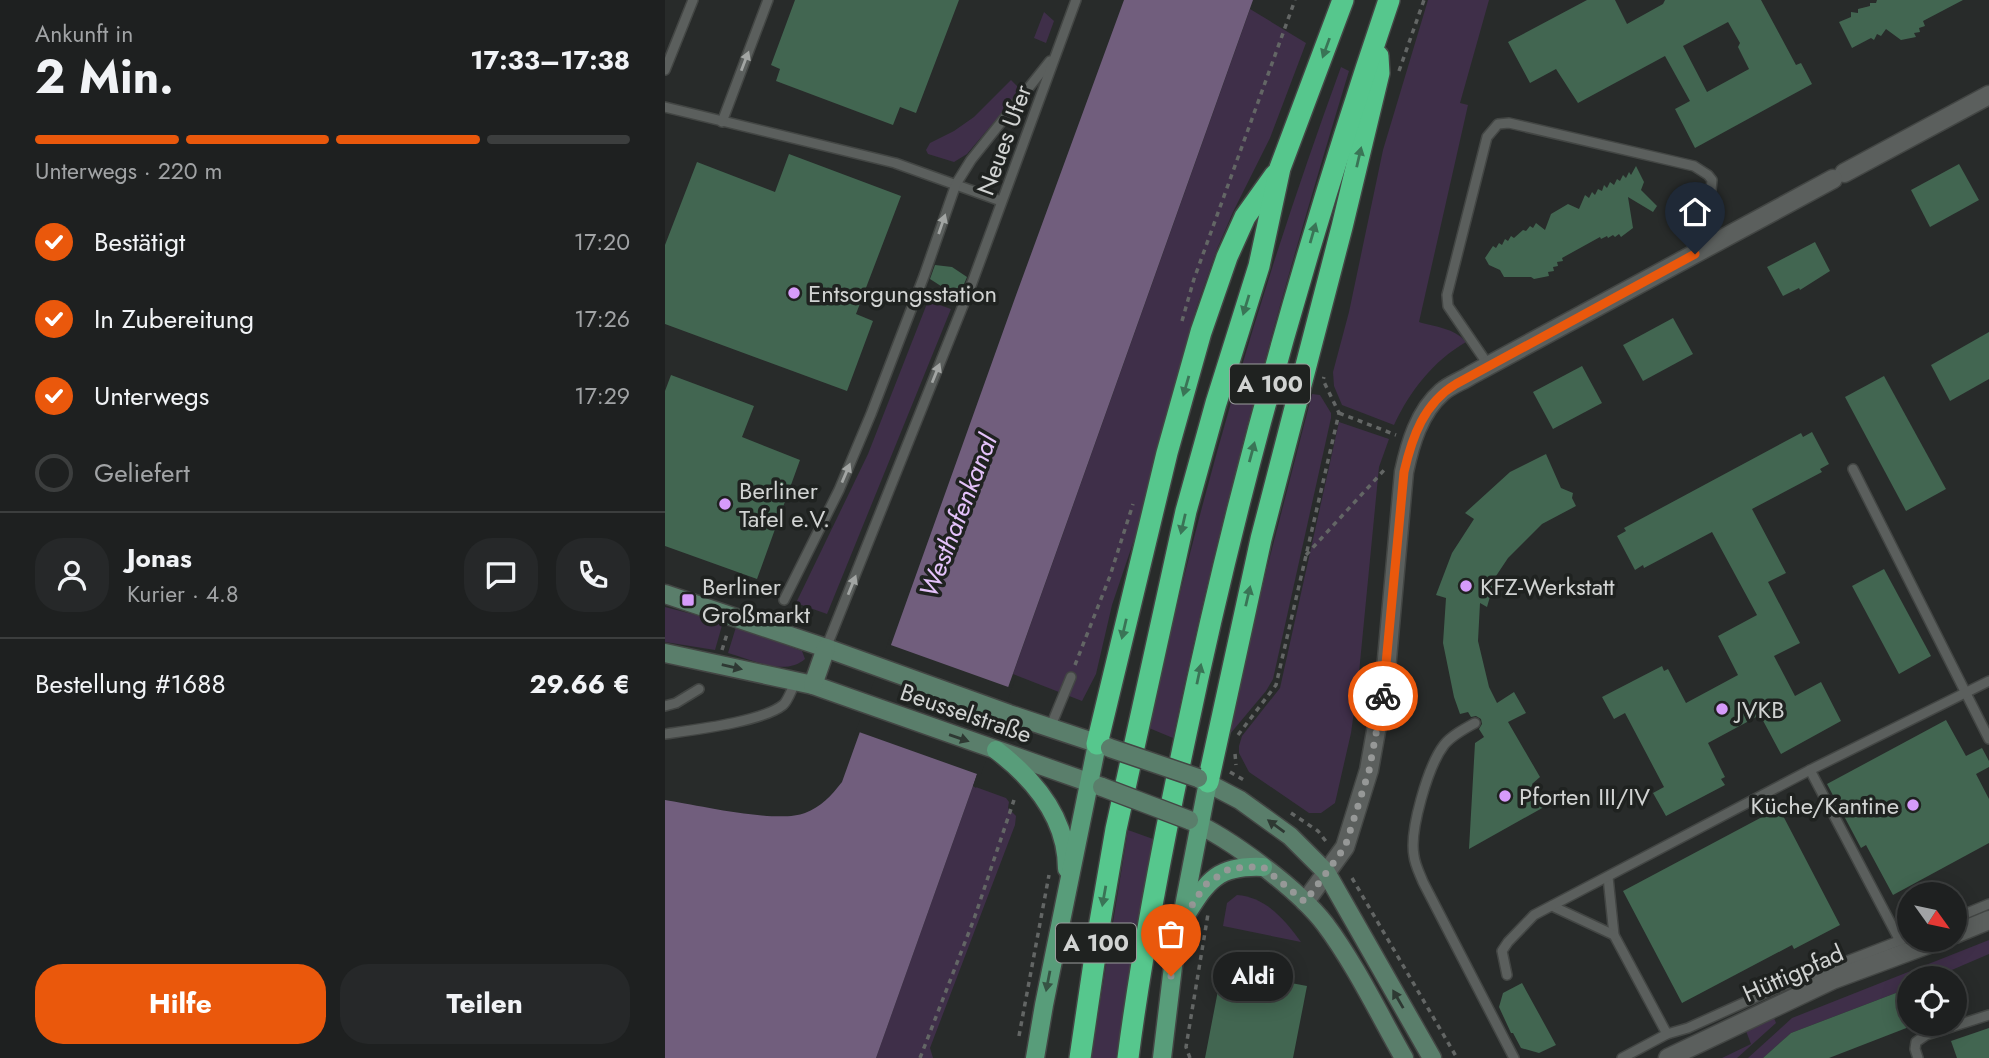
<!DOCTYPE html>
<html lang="de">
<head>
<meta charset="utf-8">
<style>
	body { margin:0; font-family:Jost,sans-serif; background:#262829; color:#f1f3f6; height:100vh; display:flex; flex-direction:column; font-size:26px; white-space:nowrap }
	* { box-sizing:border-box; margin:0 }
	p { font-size:23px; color:#a1a3a5 }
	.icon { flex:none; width:38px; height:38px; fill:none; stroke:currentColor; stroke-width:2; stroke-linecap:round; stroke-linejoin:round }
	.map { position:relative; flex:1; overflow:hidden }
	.details { display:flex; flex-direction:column; background:#1e2020; width:665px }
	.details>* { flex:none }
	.needle { width:46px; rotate:123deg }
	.controls { position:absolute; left:1232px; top:882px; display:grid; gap:14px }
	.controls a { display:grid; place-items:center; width:70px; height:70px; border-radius:50%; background:#1e2020; box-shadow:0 4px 18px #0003,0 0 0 2px #3c3e3e; font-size:35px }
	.pin { position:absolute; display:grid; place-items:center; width:60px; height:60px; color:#fff; margin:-72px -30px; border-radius:50% 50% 50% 0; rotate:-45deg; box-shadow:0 0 7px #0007 }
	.pin .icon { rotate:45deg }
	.courier { position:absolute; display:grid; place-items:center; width:70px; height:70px; margin:-35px; border:5px solid #ea580c; border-radius:50%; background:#fff; color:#222; box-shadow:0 2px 9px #0007 }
	.bubble { position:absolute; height:49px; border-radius:24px; background:#1e2020; box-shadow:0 4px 18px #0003,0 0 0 2px #3c3e3e; font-size:23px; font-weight:700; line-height:49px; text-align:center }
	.summary em { font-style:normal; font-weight:700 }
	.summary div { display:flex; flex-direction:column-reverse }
	.summary { display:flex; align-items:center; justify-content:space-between; height:119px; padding:0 35px }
	h1 { font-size:46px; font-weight:700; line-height:52px }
	.bar { display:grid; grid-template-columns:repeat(4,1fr); gap:10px 7px; align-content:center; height:84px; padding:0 35px }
	.bar i { height:9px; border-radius:5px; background:#3c3e3e }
	.bar .current { background:#ea580c }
	.bar p { grid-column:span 4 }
	.line { display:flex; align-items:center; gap:18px; padding:0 35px; border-top:2px solid #3c3e3e }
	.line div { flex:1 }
	.round { display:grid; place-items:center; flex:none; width:74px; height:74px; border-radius:28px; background:#262829 }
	ol { padding:0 35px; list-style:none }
	li { display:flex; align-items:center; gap:21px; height:77px }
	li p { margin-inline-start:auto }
	li .icon { padding:7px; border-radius:50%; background:#ea580c; color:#fff; stroke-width:4 }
	li:last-child { color:#a1a3a5 }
	li i { width:38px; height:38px; border:4px solid #3c3e3e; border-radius:50% }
	.button { display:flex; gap:14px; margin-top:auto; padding:14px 35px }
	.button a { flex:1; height:80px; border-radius:28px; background:#ea580c; color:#fff; font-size:28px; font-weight:700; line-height:80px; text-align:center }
	.button a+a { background:#262829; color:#f1f3f6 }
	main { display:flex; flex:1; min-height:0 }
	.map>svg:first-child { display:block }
</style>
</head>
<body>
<main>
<section class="details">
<div class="summary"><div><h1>2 Min.</h1><p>Ankunft in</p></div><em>17:33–17:38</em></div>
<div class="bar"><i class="current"></i><i class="current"></i><i class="current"></i><i></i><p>Unterwegs · 220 m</p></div>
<ol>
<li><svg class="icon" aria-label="check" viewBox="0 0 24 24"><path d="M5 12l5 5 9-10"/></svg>Bestätigt<p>17:20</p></li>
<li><svg class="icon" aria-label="check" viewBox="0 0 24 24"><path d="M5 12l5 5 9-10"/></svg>In Zubereitung<p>17:26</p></li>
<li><svg class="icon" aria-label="check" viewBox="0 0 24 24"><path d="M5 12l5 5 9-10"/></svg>Unterwegs<p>17:29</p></li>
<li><i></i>Geliefert</li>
</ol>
<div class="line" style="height:126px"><a class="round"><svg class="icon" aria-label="person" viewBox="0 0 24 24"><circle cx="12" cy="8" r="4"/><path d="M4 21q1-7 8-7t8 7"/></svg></a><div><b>Jonas</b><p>Kurier · 4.8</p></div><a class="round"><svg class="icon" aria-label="chat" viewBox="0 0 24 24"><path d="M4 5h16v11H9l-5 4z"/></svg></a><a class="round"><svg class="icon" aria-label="phone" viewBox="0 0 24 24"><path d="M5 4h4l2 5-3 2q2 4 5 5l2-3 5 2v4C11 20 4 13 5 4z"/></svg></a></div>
<div class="line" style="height:91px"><div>Bestellung #1688</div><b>29.66 €</b></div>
<div class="button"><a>Hilfe</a><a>Teilen</a></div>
</section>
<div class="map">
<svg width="1324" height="1058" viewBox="0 0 1324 1058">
	<rect width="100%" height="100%" fill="#282b2a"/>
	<!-- green -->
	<g fill="#3f2f49">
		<path d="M763 0H824L795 103 803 105 754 322C770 327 790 328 801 342 768 361 745 391 729 425L677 405 669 386 668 372 684 312 718 150Z"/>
		<polygon points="585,9 641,43 605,138 568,212 552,249 531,309 474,525 447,605 431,674 417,701 348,674"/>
		<polygon points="379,12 389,21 381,43 369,38"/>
		<path d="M676 67 684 71C617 291 555 512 508 738L484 728C532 504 597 283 676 67Z"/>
		<polygon points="346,80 353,87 350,97 302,154 289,162 263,154 261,150 265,143 289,131 309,117"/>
		<polygon points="263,301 286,309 162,614 131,603 203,454"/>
		<polygon points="647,394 655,395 666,413 666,418 608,679 601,691 565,734 563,733 602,568"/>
		<polygon points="674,422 724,439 714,467 693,683 686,733 670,803 656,813 644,813 584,772 574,753 574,746 577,736 615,688"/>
		<polygon points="0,607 58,622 50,650 0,642"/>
		<path d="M71 627 137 651 140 659C120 677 86 659 63 653Z"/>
		<polygon points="308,786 341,798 344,802 343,808 351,816 350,825 265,1048 268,1058 211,1058"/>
		<polygon points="463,830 488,839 451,1058 426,1058"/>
		<path d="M572 895C601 897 620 920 636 942L558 926 562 903Z"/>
		<polygon points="1324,940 1324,954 1268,978 1244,978 1244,988 1126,1033 1098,1058 1083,1058 1127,1018"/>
		<polygon points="1109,1018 1111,1023 1072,1058 1057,1058 1086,1044 1081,1031"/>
	</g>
	<!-- water -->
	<path fill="#715e7d" d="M459 0H588L211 1058H0V800C32 805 113 824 140 813 156 807 166 796 177 782L350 298Z"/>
	<!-- pier -->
	<polygon fill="#282b2a" points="225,637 223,644 346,688 351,677 311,788 308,786 312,774 194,732 191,737 189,736"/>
	<!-- building -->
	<g fill="#426651" fill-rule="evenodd">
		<polygon points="130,0 294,0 251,113 235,107 228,125 111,81 115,69 106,65"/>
		<path d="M922 0H950L962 24 998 4 1000 0H1096L1131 65 1136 63 1147 84 1030 148 1010 109 1025 101 1000 56 913 103 891 69 865 83 843 42ZM1063 22 1075 43 1073 47 1084 69 1042 92 1018 46Z"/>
		<polygon points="1212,0 1298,0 1258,21 1260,26 1254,28 1255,32 1249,33 1251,37 1236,40 1221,29 1216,36 1212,34 1209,40 1206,38 1187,48 1174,22 1186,17 1186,12 1193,13 1193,9 1205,6 1205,3 1211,3"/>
		<polygon points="124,154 236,196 191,314 208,321 182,391 0,324 0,245 32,162 110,192"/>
		<polygon points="1294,164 1314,200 1265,227 1246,190"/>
		<polygon points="971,166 979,182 976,190 992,206 988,212 963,197 968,228 956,237 954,234 950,237 948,235 943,238 942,236 936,239 935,237 897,258 898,261 892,262 893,266 888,267 889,271 883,272 884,276 869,279 866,277 839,277 835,270 824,265 820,258 828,246 831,248 834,243 837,245 840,239 843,241 846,236 849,238 858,230 861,231 865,226 868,228 871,223 880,230 886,214 903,204 914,209 920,195 924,198 927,192 930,195 933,189 937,191 939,185 942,188 945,182 949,185 952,179 955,181 958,175 961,178 964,172 966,175"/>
		<polygon points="1150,242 1165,271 1135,290 1134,288 1118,296 1102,267"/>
		<polygon points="270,265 287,267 302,277 296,291 279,288 265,279"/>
		<polygon points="1008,318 1028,354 978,381 958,345"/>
		<polygon points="1324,332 1324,379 1285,401 1266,365"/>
		<polygon points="917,366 937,403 888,429 868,392"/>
		<polygon points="6,375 89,406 77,437 135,460 92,579 0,546 0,391"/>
		<polygon points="1219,376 1281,489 1241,511 1180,397"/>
		<polygon points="1147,432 1164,464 1155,469 1157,472 1087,509 1121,573 1103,582 1135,643 1109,656 1130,696 1156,682 1176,721 1116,754 1095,715 1043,743 1060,777 1056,779 1060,785 1001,816 988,793 999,787 960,713 949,719 937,697 997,666 999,671 1003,669 1021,703 1073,675 1053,636 1092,615 1047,532 979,568 978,565 970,570 952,536 961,531 959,528 1136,433 1138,437"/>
		<polygon points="881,454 896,488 908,493 907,498 911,506 877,524 843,558 831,576 822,607 815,603 813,641 824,687 832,703 849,692 861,713 843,722 875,777 867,784 879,807 804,849 810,743 819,737 814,729 817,724 816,719 811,716 806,717 803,712 795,714 789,697 778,643 781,598 771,595 787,553 809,519 800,513 845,472"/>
		<polygon points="1219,569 1266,656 1234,674 1187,586"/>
		<polygon points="1281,720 1301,756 1317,748 1324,761 1324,767 1311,774 1324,799 1324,843 1228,895 1201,845 1196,848 1162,784"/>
		<polygon points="1114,808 1175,925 1129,949 1127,945 1017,1003 958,891"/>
		<polygon points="560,954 593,960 590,976 642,986 628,1058 540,1058"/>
		<polygon points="857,983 891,1045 874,1053 856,1048 848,1033 846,1033 834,1007 838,993"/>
		<polygon points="1244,988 1244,1027 1164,1058 1098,1058 1126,1033"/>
		<polygon points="1324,1028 1324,1058 1292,1058 1286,1041"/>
	</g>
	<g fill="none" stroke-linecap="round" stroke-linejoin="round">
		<defs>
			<g id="service">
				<polyline points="0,70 28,0"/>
				<polyline points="0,107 230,163 336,201"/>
				<polyline points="57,122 103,0"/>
				<polyline points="824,366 783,306 782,295 822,137 833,124 844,123 1029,166 1043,175 1047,180 1046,190 1030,253"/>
				<polyline points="1188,469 1324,739"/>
				<polyline points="119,600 174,490 206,414 259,276 291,184 306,160 385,61"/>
				<polyline points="161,648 307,283 411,0"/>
				<polyline points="0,706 11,703 34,689"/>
				<path d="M810 723C799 729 786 736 779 745 763 766 744 831 749 856 750 865 755 874 758 882L849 1058"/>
				<polyline points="385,728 406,677"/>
				<path d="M0 734C27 730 97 722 118 705 123 701 127 688 131 681"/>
				<polyline points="1145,770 1235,941"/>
				<polyline points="943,877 949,935 1002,1034 1023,1028 1107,990 1244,937"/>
				<polyline points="887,906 949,935"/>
				<polyline points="1290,918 1324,904"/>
				<polyline points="842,975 837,951 843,942 869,915 1145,770 1324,681"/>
				<polyline points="957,1058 1002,1034"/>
				<polyline points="1253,1058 1250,1049 1251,1042 1261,1035 1324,1015"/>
			</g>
			<g id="minor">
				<polyline points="1290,934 1324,920"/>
				<polyline points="1003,1058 1167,980 1275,940"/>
			</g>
			<g id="tertiary">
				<polyline points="1179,173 1324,95"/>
				<path d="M640 902 680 847 704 770 720 681 739 472C745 444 754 412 777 392 785 385 797 381 806 375L1168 179"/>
			</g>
			<g id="secondary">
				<polyline points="0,594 161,648 344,714 443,747"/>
				<polyline points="0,653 148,685 437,787"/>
				<polyline points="148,685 161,648"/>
				<polyline points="533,778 575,800 625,836 661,872 767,1058"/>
				<path d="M524 820C565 838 633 889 660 924 690 964 714 1014 739 1058"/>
			</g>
			<g id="primary">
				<path d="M331 750C369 779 402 818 402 869"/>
				<path d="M521 915C543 880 553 865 598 867"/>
				<polyline points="370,1058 379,1005 432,744"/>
				<polyline points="497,1058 509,958 543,782"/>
			</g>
			<g id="motorway">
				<polyline points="432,744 502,453 536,332 562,257 580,217 610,175"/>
				<polyline points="543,782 596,539 677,227 714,73 713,56"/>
				<polyline points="415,1058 435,922 451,829 521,511 551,403 594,266 615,168 678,0"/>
				<path d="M463 1058C477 949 498 842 521 734 573 485 642 241 724 0"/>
			</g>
		</defs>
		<!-- service casing -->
		<use href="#service" stroke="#434644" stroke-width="12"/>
		<!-- minor casing -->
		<use href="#minor" stroke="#434644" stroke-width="21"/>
		<!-- tertiary casing -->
		<use href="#tertiary" stroke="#434644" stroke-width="21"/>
		<!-- secondary casing -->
		<use href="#secondary" stroke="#434644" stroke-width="21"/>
		<!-- primary casing -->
		<use href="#primary" stroke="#434644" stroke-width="21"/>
		<!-- motorway casing -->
		<use href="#motorway" stroke="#434644" stroke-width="24"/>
		<!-- path -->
		<g stroke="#636665" stroke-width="3.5" stroke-dasharray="5 5" stroke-linecap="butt">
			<polyline points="734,71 759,0"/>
			<polyline points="517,321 529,279 630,0"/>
			<polyline points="674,413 731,435"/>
			<polyline points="641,555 721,468"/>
			<polyline points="57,650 62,634"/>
			<polyline points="410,665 445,576 468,504"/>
			<polyline points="573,735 611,685 674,413 658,380 659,377"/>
			<polyline points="570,754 571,765"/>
			<polyline points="565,772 579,780"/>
			<polyline points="626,813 653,831 663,844"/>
			<polyline points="687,878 792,1058"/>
			<polyline points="354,1036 384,875"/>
			<polyline points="255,1058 309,919 349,800"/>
			<polyline points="525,1058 521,1047 543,914"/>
		</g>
		<!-- service -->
		<use href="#service" stroke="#5b5f5d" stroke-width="9"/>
		<!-- minor -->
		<use href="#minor" stroke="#5b5f5d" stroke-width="18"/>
		<!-- tertiary -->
		<use href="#tertiary" stroke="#5b5f5d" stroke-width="18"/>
		<!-- secondary -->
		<use href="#secondary" stroke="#5a7e6b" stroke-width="18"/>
		<!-- primary -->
		<use href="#primary" stroke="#589d7a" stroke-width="18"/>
		<!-- motorway -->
		<use href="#motorway" stroke="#56c78d" stroke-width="21"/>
		<defs>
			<g id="secondary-bridge">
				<polyline points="445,748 533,778"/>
				<polyline points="437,787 524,820"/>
			</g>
		</defs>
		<!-- secondary-bridge casing -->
		<use href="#secondary-bridge" stroke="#434644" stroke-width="21" stroke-linecap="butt"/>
		<!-- secondary-bridge -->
		<use href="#secondary-bridge" stroke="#5a7e6b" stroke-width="18"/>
	</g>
	<!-- one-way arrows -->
	<defs><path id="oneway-solid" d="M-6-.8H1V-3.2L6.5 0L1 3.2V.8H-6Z" transform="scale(1.75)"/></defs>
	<g fill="#3a7456">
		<use href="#oneway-solid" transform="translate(661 48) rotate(110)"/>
		<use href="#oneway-solid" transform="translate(694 157) rotate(-77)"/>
		<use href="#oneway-solid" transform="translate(648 233) rotate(-74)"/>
		<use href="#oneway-solid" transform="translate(581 305) rotate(107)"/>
		<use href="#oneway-solid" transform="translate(521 386) rotate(106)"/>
		<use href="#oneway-solid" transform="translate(587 452) rotate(-75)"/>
		<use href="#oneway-solid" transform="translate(518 524) rotate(103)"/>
		<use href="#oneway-solid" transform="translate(583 596) rotate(-77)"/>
		<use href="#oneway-solid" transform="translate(459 629) rotate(103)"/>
		<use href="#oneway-solid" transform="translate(534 674) rotate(-78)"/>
		<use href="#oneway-solid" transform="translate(439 896) rotate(100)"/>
	</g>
	<g fill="#a2a5a3">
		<use href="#oneway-solid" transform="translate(80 61) rotate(-69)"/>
		<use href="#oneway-solid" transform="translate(277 224) rotate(-71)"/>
		<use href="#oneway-solid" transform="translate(271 373) rotate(-68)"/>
		<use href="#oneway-solid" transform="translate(181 473) rotate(-67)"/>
		<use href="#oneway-solid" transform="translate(187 585) rotate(-68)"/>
	</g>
	<g fill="#2e3933">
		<use href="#oneway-solid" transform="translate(67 667) rotate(13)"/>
		<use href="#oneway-solid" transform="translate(294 738) rotate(19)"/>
		<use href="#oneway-solid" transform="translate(611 826) rotate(-144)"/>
		<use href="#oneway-solid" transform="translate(733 999) rotate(-120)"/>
	</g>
	<use fill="#365344" href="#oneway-solid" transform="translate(383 981) rotate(101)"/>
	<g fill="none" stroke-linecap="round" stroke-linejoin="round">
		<!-- done -->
		<polyline stroke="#969897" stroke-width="7" stroke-dasharray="0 12.6" points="506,976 515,924 540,885 564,869 580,867 598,867 640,902 680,847 704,771 718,696"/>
		<!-- route -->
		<path stroke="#ea580c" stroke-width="9" d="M718 696 739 472C747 437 759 403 791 384L1030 254"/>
	</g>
	<!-- markers -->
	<g fill="#d69bfa" stroke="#1f2220" stroke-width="2.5">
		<circle cx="129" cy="293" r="7"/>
		<circle cx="60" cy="504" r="7"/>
		<circle cx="801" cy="586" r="7"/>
		<rect x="16" y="593" width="14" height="14" rx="3.5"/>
		<circle cx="1057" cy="709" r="7"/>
		<circle cx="840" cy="796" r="7"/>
		<circle cx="1248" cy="805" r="7"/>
	</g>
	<g text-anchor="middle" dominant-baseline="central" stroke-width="7" stroke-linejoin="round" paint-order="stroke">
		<!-- shield labels -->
		<g fill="#1f2220" stroke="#9c9e9d" stroke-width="2">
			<rect x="565" y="364.5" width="80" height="39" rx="5"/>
			<rect x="391" y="923.5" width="80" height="39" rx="5"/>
		</g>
		<g font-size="23" font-weight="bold" fill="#d1d3d2">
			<text x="605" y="384">A 100</text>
			<text x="431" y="943">A 100</text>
		</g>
		<!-- street labels -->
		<g font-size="24" fill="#d1d3d2" stroke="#1f2220">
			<text transform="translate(339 140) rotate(-70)">Neues Ufer</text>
			<text transform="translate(301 713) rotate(19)">Beusselstraße</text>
			<text transform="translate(1128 973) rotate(-24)">Hüttigpfad</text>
		</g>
		<!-- poi labels -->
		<g font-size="24" fill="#d1d3d2" stroke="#1f2220" text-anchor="start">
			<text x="143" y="293">Entsorgungsstation</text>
			<text x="74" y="490">Berliner<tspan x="74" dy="28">Tafel e.V.</tspan></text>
			<text x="37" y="586">Berliner<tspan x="37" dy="28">Großmarkt</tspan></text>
			<text x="815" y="586">KFZ-Werkstatt</text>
			<text x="1071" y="709">JVKB</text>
			<text x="854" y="796">Pforten III/IV</text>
			<text x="1234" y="805" text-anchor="end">Küche/Kantine</text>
		</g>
		<!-- water labels -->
		<g font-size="26" font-style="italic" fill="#e4c2fa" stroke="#1f2220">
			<text transform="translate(293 516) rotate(-69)">Westhafenkanal</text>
		</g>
	</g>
</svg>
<div class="controls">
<a><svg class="needle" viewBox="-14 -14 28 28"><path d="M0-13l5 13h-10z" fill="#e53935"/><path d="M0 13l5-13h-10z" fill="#a1a3a5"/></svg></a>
<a><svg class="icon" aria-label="locate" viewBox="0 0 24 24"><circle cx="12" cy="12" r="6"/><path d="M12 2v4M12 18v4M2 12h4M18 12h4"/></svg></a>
</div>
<div class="pin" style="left:506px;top:976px;background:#ea580c"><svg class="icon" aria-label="bag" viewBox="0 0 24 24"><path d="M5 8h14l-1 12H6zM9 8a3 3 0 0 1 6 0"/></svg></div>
<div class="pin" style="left:1030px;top:254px;background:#1f2937"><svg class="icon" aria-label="home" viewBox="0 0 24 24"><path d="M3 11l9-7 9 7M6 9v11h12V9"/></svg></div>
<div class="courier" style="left:718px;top:696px"><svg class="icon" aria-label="bike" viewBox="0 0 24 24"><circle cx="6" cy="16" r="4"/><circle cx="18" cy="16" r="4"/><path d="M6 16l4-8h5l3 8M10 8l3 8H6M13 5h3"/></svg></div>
<div class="bubble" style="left:548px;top:952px;width:80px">Aldi</div>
</div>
</main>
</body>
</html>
